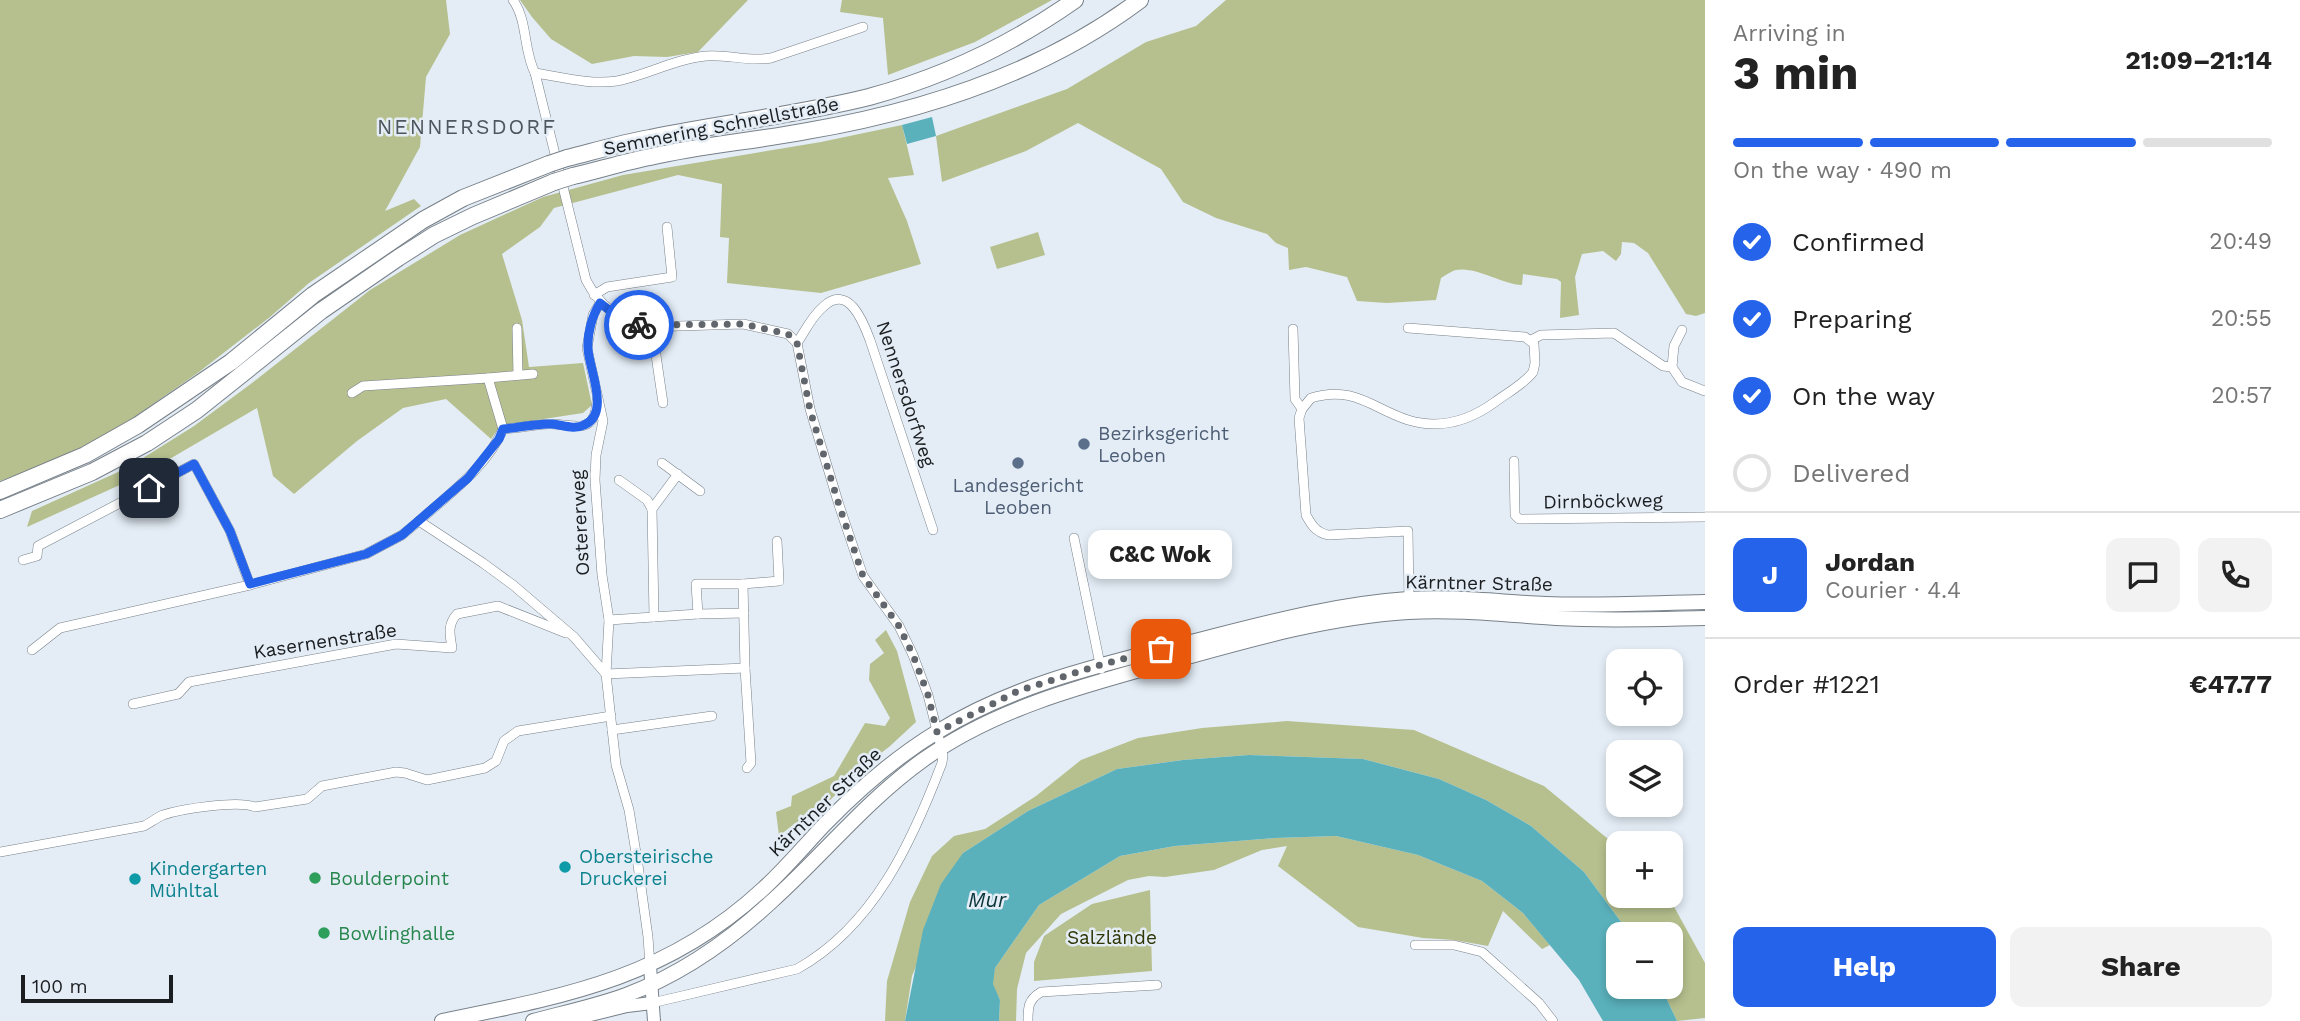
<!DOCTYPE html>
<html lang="en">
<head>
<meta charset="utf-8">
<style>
	body { margin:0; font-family:"Work Sans",sans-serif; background:#f2f2f2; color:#222; height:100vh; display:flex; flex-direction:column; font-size:26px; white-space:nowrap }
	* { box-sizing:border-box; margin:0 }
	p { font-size:23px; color:#767676 }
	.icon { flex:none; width:38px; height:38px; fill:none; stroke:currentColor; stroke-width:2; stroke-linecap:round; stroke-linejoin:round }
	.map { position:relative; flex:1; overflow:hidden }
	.panel { display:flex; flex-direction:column; background:#fff; width:595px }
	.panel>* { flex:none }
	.buttons { position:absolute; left:1606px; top:649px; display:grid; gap:14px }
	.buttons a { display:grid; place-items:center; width:77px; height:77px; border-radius:14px; background:#fff; box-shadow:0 4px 10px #0003; font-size:35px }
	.scale { position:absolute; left:21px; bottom:18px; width:152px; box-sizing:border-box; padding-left:7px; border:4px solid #1b1e21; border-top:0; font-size:19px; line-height:24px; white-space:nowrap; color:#1b1e21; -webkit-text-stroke:5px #e4edf6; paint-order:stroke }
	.pin { position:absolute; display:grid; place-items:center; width:60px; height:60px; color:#fff; margin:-30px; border-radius:14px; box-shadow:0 4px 10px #0006 }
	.courier { position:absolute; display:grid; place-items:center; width:70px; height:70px; margin:-35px; border:5px solid #2563eb; border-radius:50%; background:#fff; color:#222; box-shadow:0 2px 9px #0007 }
	.bubble { position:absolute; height:49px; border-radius:14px; background:#fff; box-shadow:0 4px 10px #0003; font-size:23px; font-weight:700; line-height:49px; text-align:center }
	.headline em { font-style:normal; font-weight:700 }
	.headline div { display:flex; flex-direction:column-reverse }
	.headline { display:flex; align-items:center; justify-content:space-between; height:119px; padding:0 28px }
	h1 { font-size:46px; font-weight:700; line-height:52px }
	.bar { display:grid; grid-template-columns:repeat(4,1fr); gap:10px 7px; align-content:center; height:84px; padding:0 28px }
	.bar i { height:9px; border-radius:5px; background:#e0e0e0 }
	.bar .active { background:#2563eb }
	.bar p { grid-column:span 4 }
	.line { display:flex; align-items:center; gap:18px; padding:0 28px; border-top:2px solid #e0e0e0 }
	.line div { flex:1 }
	.round { display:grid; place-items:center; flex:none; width:74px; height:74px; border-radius:14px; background:#f2f2f2 }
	ol { padding:0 28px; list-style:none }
	li { display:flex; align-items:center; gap:21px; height:77px }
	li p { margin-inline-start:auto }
	li .icon { padding:7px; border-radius:50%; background:#2563eb; color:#fff; stroke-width:4 }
	li:last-child { color:#767676 }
	li i { width:38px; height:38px; border:4px solid #e0e0e0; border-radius:50% }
	.cta { display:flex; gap:14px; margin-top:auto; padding:14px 28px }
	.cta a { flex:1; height:80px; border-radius:14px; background:#2563eb; color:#fff; font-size:28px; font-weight:700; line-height:80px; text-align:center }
	.cta a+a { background:#f2f2f2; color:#222 }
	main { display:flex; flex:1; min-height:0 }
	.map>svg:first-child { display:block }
</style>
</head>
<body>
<main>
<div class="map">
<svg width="1705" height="1021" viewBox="0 0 1705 1021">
	<rect width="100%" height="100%" fill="#e4edf6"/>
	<!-- green -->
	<g fill="#b6c08e">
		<polygon points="0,0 446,0 450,34 426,77 420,147 385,211 414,199 421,206 309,283 270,317 199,372 110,434 31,470 0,481"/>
		<polygon points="520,0 748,0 698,52 667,57 634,56 592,64 551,39 532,17"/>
		<polygon points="842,0 1052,0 975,42 888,75 883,18 840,12"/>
		<path d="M1226 0H1705V313L1696 316 1686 314 1648 253 1634 243 1622 242 1621 254 1616 261 1603 251 1582 254 1575 277 1579 315 1560 318 1561 282 1557 279 1523 274 1522 285C1501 284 1476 266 1456 270 1451 271 1445 276 1441 278L1436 300 1387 303 1357 301 1347 277 1306 267 1289 270 1288 248 1276 243 1267 234 1216 218 1183 202 1161 169 1078 123 1026 151 942 182 936 136 1067 89 1146 42 1196 26Z"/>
		<polygon points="902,125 914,175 888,178 907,221 921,264 821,293 727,283 729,238 720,237 722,184 678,175 554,208 540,227 502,254 522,320 529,367 583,363 592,405 583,413 511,424 497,430 491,439 446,399 403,408 357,441 294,494 273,476 257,408 144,474 27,527 32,511 127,468 194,426 252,383 370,290 460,235 543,197 623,175 821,142"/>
		<polygon points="1038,232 1045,255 997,269 990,247"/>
		<polygon points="886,630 897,651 916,722 889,747 861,768 816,815 794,824 779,836 776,812 791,806 792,796 834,776 865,723 885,726 890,718 869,680 870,664 884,653 875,640"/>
		<polygon points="1287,721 1414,730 1544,786 1619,848 1619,896 1668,896 1672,903 1705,963 1705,1018 1677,1021 1661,987 1671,987 1671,934 1630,934 1584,872 1531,826 1486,800 1439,779 1363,759 1249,755 1183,760 1117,769 1028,811 963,853 912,976 905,1021 885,1021 887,981 910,902 932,856 954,836 985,829 1036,796 1081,760 1138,738 1202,728"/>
		<polygon points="1336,836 1418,855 1482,881 1523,913 1550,945 1542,949 1503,911 1488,946 1454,940 1423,938 1358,927 1278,866 1287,846 1262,850 1214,870 1165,877 1149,876 1128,880 1061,914 1026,953 1017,989 1016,1021 999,1021 1000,1000 992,984 995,968 1039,905 1120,856 1175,846 1275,838"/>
		<polygon points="1150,890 1152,971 1034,981 1034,962 1044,936 1092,904"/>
	</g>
	<!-- water -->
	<g fill="#5ab1bc">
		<polygon points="932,117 936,136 907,144 902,125"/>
		<polygon points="1249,755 1363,759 1439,779 1486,800 1531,826 1584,872 1630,934 1619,934 1619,987 1661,987 1677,1021 1603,1021 1579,980 1523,913 1482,881 1418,855 1336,836 1275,838 1175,846 1120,856 1039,905 995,968 993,984 1000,1000 999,1021 905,1021 923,930 941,884 963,853 1028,811 1117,769 1183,760"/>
	</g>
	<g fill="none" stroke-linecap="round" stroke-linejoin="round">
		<defs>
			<g id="street">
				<path d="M513 0C528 21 523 50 535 73L586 280C599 305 619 321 647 327L743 324 788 334 797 343 810 409 839 505 863 576 899 626 913 655 928 695 943 755 942 763C912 842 874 926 797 969L652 1003"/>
				<path d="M535 73C561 77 590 85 617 81 647 75 675 59 706 56 728 54 749 62 771 58L863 27"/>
				<polyline points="594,295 607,287 672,277 667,227"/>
				<polyline points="600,303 593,315 587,348 603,421 596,455 595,480 602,575 609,620 606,674 616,765 629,810 638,865 648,937 650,966"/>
				<polyline points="647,327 653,335 663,403"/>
				<polyline points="517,328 518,375"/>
				<path d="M1293 329 1295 399 1302 409 1299 418 1306 515C1312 526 1316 532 1328 535L1408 531 1409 599"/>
				<polyline points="1682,330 1674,346 1672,367 1682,382 1705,391"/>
				<polyline points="1531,340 1541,335 1614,333 1663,366 1672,367"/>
				<path d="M797 343C805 331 812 316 823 307 848 283 863 321 870 340L933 530"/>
				<polyline points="488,378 533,374"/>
				<polyline points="352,393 363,386 488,378 503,429"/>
				<path d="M1302 409 1311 398C1353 385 1372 408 1408 420 1441 430 1469 421 1495 402 1507 393 1524 384 1533 372L1535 363 1534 344 1525 337 1408 328"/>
				<polyline points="1514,461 1515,515 1519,519 1705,517"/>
				<polyline points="662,463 700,491"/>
				<polyline points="619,480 647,500 652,509"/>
				<path d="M419 521C449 494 487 467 503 429 518 428 533 425 548 424 573 423 595 438 597 400"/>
				<polyline points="1074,538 1101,669"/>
				<polyline points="23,560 37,556 38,546 194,464 230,531 250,585"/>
				<polyline points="698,614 744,613"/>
				<polyline points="654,617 652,509 678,474"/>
				<polyline points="609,620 698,614 696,584 743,584"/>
				<polyline points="32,650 60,628 250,585 366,554 402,535 419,521 483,563 513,585 574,637 606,674 745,668"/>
				<path d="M133 704 178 694 189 682 396 644 452 648C450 635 447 625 457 614L498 606 566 633"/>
				<polyline points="612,730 712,716"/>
				<polyline points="747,768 751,763 745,668 743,584 779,581 777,541"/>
				<path d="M0 852 144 826C150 823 156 818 163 815 181 809 238 800 255 807L307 799 322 786 396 772 405 773 427 780 485 768 496 761 504 741 518 731 611 716"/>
				<polyline points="1415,945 1454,945 1482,952 1539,1003 1553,1021"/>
				<path d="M1028 1021C1028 1007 1028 1000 1041 992L1157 985"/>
			</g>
			<g id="secondary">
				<polyline points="650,966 654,1021"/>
				<polyline points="566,1021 627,1006 652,1003"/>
			</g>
			<g id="primary">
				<path d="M442 1021C566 996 667 978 763 889 785 869 805 845 825 824 859 789 896 757 937 732 1014 684 1104 664 1191 642 1262 624 1334 604 1408 599 1454 596 1500 602 1546 604 1599 606 1652 603 1705 602"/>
				<path d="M533 1021C563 1013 596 1006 626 995 680 975 730 940 772 901 823 855 867 800 923 760 998 706 1093 683 1180 659 1255 638 1330 617 1408 612 1458 609 1507 615 1556 618 1606 621 1656 619 1705 618"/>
			</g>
			<g id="highway">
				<path d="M567 158C595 151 622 143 650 138 723 123 797 115 869 97 942 77 1014 43 1075 0"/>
				<path d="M573 176C599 170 624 162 650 157 702 145 755 141 807 131 924 111 1044 72 1140 0"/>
				<polyline points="0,491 85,455 138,425 231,362 313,295 423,220 463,198 549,164"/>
				<polyline points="0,510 92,472 147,443 197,410 321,311 398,258 434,235 473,216 554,182"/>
			</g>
		</defs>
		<!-- street casing -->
		<use href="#street" stroke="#788189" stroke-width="10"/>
		<!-- secondary casing -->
		<use href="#secondary" stroke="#788189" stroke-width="14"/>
		<!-- primary casing -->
		<use href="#primary" stroke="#788189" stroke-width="16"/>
		<!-- highway casing -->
		<use href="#highway" stroke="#788189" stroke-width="18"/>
		<!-- street -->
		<use href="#street" stroke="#fff" stroke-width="9"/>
		<!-- secondary -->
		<use href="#secondary" stroke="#fff" stroke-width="12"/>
		<!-- primary -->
		<use href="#primary" stroke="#fff" stroke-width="14"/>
		<!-- highway -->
		<use href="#highway" stroke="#fff" stroke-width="16"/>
		<defs>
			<g id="highway-bridge">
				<polyline points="549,164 567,158"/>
				<polyline points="554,182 573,176"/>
			</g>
		</defs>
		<!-- highway-bridge casing -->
		<use href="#highway-bridge" stroke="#788189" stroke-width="18" stroke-linecap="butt"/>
		<!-- highway-bridge -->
		<use href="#highway-bridge" stroke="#fff" stroke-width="16"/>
	</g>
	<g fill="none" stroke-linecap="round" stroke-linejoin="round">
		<!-- done -->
		<polyline stroke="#61666c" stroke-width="7" stroke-dasharray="0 12.6" points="639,325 743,324 788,334 797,343 810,410 839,505 863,576 899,626 913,655 928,695 937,732 1018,691 1100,665 1161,649"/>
		<!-- route -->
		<path stroke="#2563eb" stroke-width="9" d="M149 488 194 464 230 531 250 584 366 554 402 535 468 478 499 439 503 429C519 428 536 423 552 424 563 425 574 430 584 425 611 414 589 369 588 349 587 334 592 316 600 303L618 317 639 325"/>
	</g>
	<!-- markers -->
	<g fill="#5c6f8a" stroke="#e4edf6" stroke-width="2.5">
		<circle cx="1084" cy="444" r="7"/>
		<circle cx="1018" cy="463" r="7"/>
	</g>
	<g fill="#0f9aa8" stroke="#e4edf6" stroke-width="2.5">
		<circle cx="565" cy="867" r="7"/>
		<circle cx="135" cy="879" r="7"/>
	</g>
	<g fill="#2e9e5b" stroke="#e4edf6" stroke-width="2.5">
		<circle cx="315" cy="878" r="7"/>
		<circle cx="324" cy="933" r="7"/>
	</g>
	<g text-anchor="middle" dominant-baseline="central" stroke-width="5" stroke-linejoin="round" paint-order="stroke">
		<!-- street labels -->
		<g font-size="19" fill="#1b1e21" stroke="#e4edf6">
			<text transform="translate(721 126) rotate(-11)">Semmering Schnellstraße</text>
			<text transform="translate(906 394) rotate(72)">Nennersdorfweg</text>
			<text transform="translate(1603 501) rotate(-1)">Dirnböckweg</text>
			<text transform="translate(580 523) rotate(-93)">Ostererweg</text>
			<text transform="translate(1479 583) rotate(1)">Kärntner Straße</text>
			<text transform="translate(325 641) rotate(-9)">Kasernenstraße</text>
			<text transform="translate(825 802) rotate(-44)">Kärntner Straße</text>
		</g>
		<!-- service labels -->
		<g font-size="19" fill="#4e5e75" stroke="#e4edf6" text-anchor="start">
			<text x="1098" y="433">Bezirksgericht<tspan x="1098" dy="22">Leoben</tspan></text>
			<text x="1018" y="485" text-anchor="middle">Landesgericht<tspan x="1018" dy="22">Leoben</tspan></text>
		</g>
		<!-- culture labels -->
		<g font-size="19" fill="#0d838f" stroke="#e4edf6" text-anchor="start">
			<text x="579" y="856">Obersteirische<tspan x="579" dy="22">Druckerei</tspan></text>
			<text x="149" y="868">Kindergarten<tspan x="149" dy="22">Mühltal</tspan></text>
		</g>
		<!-- leisure labels -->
		<g font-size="19" fill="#27864d" stroke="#e4edf6" text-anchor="start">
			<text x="329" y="878">Boulderpoint</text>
			<text x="338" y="933">Bowlinghalle</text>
		</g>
		<!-- park labels -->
		<g font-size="19" fill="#2f3604" stroke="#e4edf6">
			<text x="1112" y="937">Salzlände</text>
		</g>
		<!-- neighbourhood labels -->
		<g font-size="21" letter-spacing="2" fill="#4e565d" stroke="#e4edf6">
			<text x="467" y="126">NENNERSDORF</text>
		</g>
		<!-- water labels -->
		<g font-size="21" font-style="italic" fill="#093439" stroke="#e4edf6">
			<text x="987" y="899">Mur</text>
		</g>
	</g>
</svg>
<div class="buttons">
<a><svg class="icon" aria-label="locate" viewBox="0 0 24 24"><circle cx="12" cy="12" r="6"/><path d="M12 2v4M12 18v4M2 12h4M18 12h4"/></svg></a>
<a><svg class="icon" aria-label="layers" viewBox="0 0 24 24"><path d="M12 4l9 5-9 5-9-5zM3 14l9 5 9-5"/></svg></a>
<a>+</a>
<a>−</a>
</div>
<div class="scale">100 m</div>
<div class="pin" style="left:1161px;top:649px;background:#ea580c"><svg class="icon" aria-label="bag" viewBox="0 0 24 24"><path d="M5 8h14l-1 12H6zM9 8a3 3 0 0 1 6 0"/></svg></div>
<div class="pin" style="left:149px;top:488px;background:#1f2937"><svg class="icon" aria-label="home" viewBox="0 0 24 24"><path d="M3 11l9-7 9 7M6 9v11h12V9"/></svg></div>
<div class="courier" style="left:639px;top:325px"><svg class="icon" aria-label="bike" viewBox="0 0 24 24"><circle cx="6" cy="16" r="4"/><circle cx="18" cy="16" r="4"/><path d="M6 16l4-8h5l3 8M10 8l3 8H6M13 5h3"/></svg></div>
<div class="bubble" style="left:1088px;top:530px;width:144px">C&amp;C Wok</div>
</div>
<section class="panel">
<div class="headline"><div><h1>3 min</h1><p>Arriving in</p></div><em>21:09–21:14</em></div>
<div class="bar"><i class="active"></i><i class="active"></i><i class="active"></i><i></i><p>On the way · 490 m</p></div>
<ol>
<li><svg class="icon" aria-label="check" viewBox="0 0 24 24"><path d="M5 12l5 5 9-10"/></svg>Confirmed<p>20:49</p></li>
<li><svg class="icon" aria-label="check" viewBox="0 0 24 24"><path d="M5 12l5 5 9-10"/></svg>Preparing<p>20:55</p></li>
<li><svg class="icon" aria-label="check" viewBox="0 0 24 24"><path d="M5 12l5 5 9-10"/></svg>On the way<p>20:57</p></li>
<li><i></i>Delivered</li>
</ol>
<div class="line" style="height:126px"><b class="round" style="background:#2563eb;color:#fff">J</b><div><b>Jordan</b><p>Courier · 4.4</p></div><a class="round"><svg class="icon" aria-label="chat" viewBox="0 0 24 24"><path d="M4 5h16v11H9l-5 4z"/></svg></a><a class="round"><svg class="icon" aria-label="phone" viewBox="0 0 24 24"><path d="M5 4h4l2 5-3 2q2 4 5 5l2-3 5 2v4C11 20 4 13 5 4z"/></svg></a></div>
<div class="line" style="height:91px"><div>Order #1221</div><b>€47.77</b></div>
<div class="cta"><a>Help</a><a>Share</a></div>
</section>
</main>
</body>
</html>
